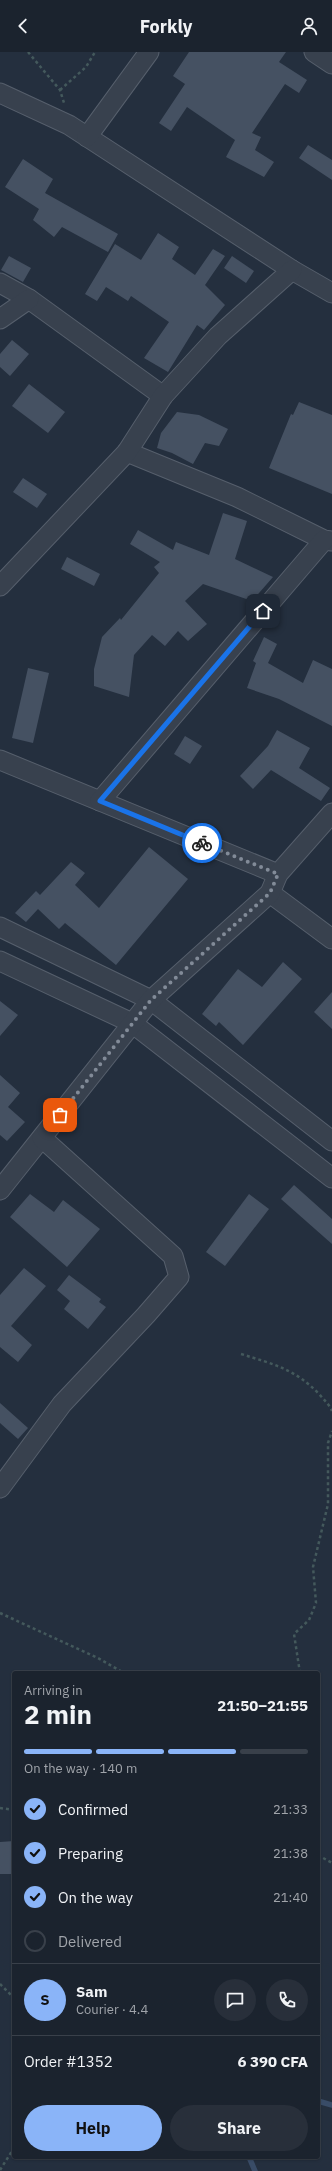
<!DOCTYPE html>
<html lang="en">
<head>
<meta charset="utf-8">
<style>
	body { margin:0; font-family:"IBM Plex Sans",sans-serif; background:#282f3a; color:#f1f3f6; height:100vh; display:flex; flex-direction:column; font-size:15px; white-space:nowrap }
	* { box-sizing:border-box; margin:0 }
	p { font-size:13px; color:#a0a4aa }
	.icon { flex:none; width:22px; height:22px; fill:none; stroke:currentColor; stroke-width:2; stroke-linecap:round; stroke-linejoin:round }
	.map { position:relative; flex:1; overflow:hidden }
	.sheet { position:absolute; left:12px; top:1619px; width:308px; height:488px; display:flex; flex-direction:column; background:#1b232e; border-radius:4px; box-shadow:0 1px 3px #0004,0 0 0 1px #39404a }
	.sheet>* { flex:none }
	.pin { position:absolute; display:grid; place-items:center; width:34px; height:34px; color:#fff; margin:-17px; border-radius:8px; box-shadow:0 2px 6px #0006 }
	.courier { position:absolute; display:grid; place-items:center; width:40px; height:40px; margin:-20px; border:3px solid #1a73e8; border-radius:50%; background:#fff; color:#222; box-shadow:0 1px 5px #0007 }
	.overview em { font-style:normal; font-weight:700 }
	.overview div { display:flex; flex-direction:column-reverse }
	.overview { display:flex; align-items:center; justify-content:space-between; height:68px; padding:0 12px }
	h1 { font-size:26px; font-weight:700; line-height:30px }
	.bar { display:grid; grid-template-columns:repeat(4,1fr); gap:6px 4px; align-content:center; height:48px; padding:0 12px }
	.bar i { height:5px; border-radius:3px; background:#39404a }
	.bar .active { background:#8ab4f8 }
	.bar p { grid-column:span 4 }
	.line { display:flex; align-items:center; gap:10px; padding:0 12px; border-top:1px solid #39404a }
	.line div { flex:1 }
	.round { display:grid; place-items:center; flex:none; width:42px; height:42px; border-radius:21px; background:#282f3a }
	ol { padding:0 12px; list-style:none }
	li { display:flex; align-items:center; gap:12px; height:44px }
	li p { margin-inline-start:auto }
	li .icon { padding:4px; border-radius:50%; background:#8ab4f8; color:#111; stroke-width:4 }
	li:last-child { color:#a0a4aa }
	li i { width:22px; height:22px; border:2px solid #39404a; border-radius:50% }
	.button { display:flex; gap:8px; margin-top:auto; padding:8px 12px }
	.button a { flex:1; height:46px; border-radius:24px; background:#8ab4f8; color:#111; font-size:16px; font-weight:700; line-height:46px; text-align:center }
	.button a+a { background:#282f3a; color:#f1f3f6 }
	header { display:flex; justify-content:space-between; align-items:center; height:52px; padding:0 12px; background:#1b232e; font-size:18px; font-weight:700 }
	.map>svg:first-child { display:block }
</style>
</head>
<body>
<header><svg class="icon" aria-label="back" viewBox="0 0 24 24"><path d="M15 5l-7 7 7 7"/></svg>Forkly<svg class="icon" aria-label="person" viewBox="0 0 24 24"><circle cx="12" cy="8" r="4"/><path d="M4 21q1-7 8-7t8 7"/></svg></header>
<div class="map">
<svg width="332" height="2119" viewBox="0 0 332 2119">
	<rect width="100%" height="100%" fill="#242f3e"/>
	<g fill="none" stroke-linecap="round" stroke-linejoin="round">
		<!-- stream -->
		<g stroke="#394c67" stroke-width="5.5">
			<polyline points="318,2049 332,2053"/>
			<polyline points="249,2105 255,2119"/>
		</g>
	</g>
	<!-- building -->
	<g fill="#455162">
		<polygon points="189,0 286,0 279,10 307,28 299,41 285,32 252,81 261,85 255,98 274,110 264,125 226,105 235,88 187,55 171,79 159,71 185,32 173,24"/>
		<polygon points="308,93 332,108 332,128 299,106"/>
		<polygon points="23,107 53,127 45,141 118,182 108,200 62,175 54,185 33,168 39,157 5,135"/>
		<polygon points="158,181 179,195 172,207 195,223 213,197 225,204 205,233 225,253 204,278 197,273 168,320 144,306 169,270 131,244 128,249 106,235 97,249 85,242 115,192 141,208"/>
		<polygon points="9,204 31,216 23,230 1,218"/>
		<polygon points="232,204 254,219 246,231 224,216"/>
		<polygon points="12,288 29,302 10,324 0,315 0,302"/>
		<polygon points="29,332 65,360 48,381 12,354"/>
		<polygon points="299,350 332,363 332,442 269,416 291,362 293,363"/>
		<polygon points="177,360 199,363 228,377 219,394 205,391 193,412 172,401 157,396 161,381"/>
		<polygon points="23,426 47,442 37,456 13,440"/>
		<polygon points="223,461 247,469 235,507 273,525 252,549 203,532 185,549 207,572 188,589 178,579 165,594 152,583 134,603 129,645 94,634 94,617 102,585 120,566 121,568 159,521 154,515 160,510 130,492 138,478 173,498 176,490 209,503"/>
		<polygon points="67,505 100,522 94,534 61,517"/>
		<polygon points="264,585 277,592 268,611 303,631 313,608 332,617 332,674 279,647 247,636 256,611 253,609"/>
		<polygon points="28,616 49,621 33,691 12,686"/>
		<polygon points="277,678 310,696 299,716 330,736 321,749 271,718 253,737 240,724 268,694"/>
		<polygon points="185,684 202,694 190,712 174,702"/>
		<polygon points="149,795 188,827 116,913 65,871 59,877 38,857 26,870 15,861 36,839 40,843 71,810 85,821 75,833 99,856"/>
		<polygon points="283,910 302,927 243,993 219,970 216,974 202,962 238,917 262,935"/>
		<polygon points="332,940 332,977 314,960"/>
		<polygon points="0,949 18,963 0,984"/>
		<polygon points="0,1023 20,1041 8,1055 25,1070 7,1089 0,1083"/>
		<polygon points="294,1133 332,1167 332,1192 281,1147"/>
		<polygon points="30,1142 54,1160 63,1148 100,1177 67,1215 10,1165"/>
		<polygon points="249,1142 269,1157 225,1214 206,1200"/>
		<polygon points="24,1216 46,1234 11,1274 32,1293 18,1310 0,1295 0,1243"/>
		<polygon points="69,1223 101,1247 99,1250 106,1255 88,1277 64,1257 70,1249 57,1238"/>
		<polygon points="0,1351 28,1376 18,1387 0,1371"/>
		<polygon points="14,1789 14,1822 0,1822 0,1790"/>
	</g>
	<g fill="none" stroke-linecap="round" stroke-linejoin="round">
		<defs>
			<g id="minor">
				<polyline points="314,0 332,12"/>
				<polyline points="0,41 69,73 292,218 332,241"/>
				<polyline points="87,85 149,0"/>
				<polyline points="0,231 29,247 163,344"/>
				<polyline points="0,267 29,247"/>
				<polyline points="127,400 237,445 324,488 332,489"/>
				<polyline points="0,534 127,400 163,344 218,284 292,218"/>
				<polyline points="0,708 278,822"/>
				<polyline points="100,749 324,488"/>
				<polyline points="270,841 332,887"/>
				<polyline points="0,875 151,948 332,1089"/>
				<polyline points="0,909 132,971 332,1126"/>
				<polyline points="0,1138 151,948 270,841 278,822 332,761"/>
				<polyline points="0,1436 62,1352 146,1263 179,1225 173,1204 42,1086"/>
			</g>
		</defs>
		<!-- minor casing -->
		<use href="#minor" stroke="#565f6c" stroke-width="21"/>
		<!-- path -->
		<g stroke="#44595c" stroke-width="2.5" stroke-dasharray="3 3" stroke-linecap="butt">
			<polyline points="28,0 60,38 64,51"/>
			<polyline points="60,38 86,15 95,0"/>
			<path d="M241 1302C273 1312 295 1317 319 1342 324 1348 329 1352 332 1359"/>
			<polyline points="0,1561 98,1606 124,1621"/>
			<polyline points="300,1621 294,1582 309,1568 316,1551 313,1515 328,1452 328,1391 332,1379"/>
			<polyline points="0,1756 14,1758"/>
			<polyline points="318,1803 332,1811"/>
			<polyline points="0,1932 14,1946"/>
			<polyline points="0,2118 14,2096"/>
		</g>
		<!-- minor -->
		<use href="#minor" stroke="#38414e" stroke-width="19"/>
	</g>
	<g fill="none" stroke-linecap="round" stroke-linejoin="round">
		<!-- done -->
		<polyline stroke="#828b98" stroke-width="4" stroke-dasharray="0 7.2" points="60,1063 151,948 270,841 278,822 202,791"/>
		<!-- route -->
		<polyline stroke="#1a73e8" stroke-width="5" points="202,791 100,749 263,559"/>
	</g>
</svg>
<div class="pin" style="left:60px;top:1063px;background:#ea580c"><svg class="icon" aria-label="bag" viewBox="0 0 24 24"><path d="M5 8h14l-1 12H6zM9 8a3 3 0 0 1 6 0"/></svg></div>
<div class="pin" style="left:263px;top:559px;background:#1f2937"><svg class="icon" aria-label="home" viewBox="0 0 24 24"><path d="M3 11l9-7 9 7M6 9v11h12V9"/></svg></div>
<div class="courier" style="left:202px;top:791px"><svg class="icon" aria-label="bike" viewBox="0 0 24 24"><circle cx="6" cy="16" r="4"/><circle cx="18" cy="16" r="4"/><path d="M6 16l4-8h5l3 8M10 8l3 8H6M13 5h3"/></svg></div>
<section class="sheet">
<div class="overview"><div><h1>2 min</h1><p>Arriving in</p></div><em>21:50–21:55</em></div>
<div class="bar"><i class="active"></i><i class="active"></i><i class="active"></i><i></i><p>On the way · 140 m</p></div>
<ol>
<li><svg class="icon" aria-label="check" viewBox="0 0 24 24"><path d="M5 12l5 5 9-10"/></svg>Confirmed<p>21:33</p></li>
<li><svg class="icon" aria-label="check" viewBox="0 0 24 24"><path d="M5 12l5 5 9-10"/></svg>Preparing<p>21:38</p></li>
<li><svg class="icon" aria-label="check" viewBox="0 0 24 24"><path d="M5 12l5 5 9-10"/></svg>On the way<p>21:40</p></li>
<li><i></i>Delivered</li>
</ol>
<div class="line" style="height:72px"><b class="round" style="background:#8ab4f8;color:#111">S</b><div><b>Sam</b><p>Courier · 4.4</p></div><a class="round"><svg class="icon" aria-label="chat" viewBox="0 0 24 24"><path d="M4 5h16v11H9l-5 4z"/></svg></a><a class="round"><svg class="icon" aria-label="phone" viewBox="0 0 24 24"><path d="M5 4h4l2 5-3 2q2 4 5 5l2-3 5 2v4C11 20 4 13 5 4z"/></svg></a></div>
<div class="line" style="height:52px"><div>Order #1352</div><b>6 390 CFA</b></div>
<div class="button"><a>Help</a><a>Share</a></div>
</section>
</div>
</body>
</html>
